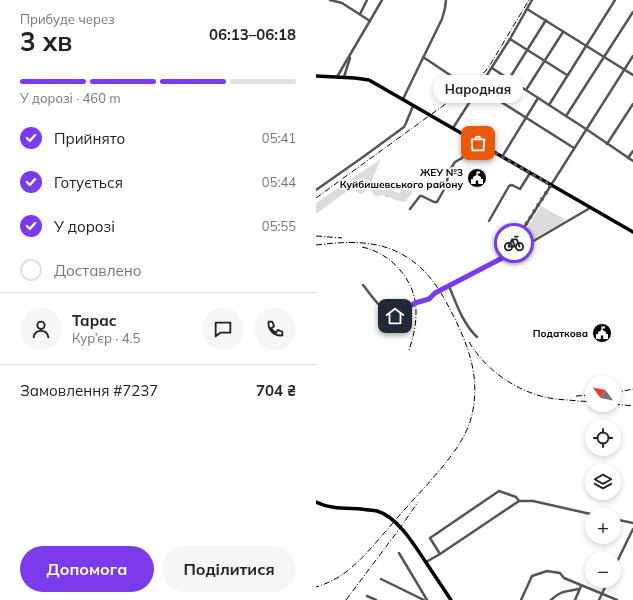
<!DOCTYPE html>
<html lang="uk">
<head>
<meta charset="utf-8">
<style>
	body { margin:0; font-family:Mulish,sans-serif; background:#f6f6f6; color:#222; height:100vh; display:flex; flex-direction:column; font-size:15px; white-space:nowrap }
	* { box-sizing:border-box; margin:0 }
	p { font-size:13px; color:#767676 }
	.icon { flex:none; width:22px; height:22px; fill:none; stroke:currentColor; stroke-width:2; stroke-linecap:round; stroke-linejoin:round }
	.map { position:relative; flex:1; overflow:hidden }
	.side { display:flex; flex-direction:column; background:#fff; width:316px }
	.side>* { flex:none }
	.needle { width:26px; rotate:302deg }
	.buttons { position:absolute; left:269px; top:376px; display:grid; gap:8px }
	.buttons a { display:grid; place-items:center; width:36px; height:36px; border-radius:50%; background:#fff; box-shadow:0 2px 6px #0003; font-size:20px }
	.pin { position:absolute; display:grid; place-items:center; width:34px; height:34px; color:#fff; margin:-17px; border-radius:8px; box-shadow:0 2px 6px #0006 }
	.courier { position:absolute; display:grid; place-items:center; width:40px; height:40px; margin:-20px; border:3px solid #7c3aed; border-radius:50%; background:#fff; color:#222; box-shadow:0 1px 5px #0007 }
	.bubble { position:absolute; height:28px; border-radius:14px; background:#fff; box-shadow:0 2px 6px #0003; font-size:13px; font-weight:700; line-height:28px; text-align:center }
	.summary em { font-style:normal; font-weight:700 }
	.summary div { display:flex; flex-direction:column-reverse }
	.summary { display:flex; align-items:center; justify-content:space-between; height:68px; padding:0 20px }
	h1 { font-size:26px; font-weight:700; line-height:30px }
	.bar { display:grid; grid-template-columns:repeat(4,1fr); gap:6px 4px; align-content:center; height:48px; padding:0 20px }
	.bar i { height:5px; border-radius:3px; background:#e0e0e0 }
	.bar .selected { background:#7c3aed }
	.bar p { grid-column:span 4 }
	.line { display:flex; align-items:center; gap:10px; padding:0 20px; border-top:1px solid #e0e0e0 }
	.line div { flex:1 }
	.round { display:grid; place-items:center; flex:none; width:42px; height:42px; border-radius:21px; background:#f6f6f6 }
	ol { padding:0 20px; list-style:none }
	li { display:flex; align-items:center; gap:12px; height:44px }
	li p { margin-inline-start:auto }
	li .icon { padding:4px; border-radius:50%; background:#7c3aed; color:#fff; stroke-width:4 }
	li:last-child { color:#767676 }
	li i { width:22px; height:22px; border:2px solid #e0e0e0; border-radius:50% }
	.action { display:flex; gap:8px; margin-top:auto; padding:8px 20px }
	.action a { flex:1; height:46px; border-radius:24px; background:#7c3aed; color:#fff; font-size:16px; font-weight:700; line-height:46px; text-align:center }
	.action a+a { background:#f6f6f6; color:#222 }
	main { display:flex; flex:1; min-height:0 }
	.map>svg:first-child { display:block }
</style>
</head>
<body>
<main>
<section class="side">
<div class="summary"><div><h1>3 хв</h1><p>Прибуде через</p></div><em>06:13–06:18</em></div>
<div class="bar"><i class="selected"></i><i class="selected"></i><i class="selected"></i><i></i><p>У дорозі · 460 m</p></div>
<ol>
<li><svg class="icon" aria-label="check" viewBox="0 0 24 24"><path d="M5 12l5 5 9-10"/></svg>Прийнято<p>05:41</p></li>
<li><svg class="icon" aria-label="check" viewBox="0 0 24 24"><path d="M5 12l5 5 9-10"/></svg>Готується<p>05:44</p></li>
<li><svg class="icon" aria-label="check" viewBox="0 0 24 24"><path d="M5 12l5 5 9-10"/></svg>У дорозі<p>05:55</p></li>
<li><i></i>Доставлено</li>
</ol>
<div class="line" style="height:72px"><a class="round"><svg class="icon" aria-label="person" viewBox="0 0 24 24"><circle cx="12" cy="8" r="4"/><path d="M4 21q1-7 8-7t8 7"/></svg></a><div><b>Тарас</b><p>Кур’єр · 4.5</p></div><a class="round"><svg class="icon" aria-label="chat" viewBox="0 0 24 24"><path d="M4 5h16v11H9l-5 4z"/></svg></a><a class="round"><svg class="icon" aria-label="phone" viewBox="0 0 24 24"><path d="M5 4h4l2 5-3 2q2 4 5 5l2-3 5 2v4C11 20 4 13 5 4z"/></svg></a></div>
<div class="line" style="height:52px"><div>Замовлення #7237</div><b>704 ₴</b></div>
<div class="action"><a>Допомога</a><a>Поділитися</a></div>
</section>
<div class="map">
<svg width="317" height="600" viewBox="0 0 317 600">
	<rect width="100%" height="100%" fill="#fff"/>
	<!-- green -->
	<g fill="#dcdcdc">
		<polygon points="65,159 52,189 45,194 34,189 0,214 0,203"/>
		<path d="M61 180C68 186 74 191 84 193L86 188 82 185V182L96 188V193L89 202 79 200 74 197 71 198 68 195 59 196 54 189Z"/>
		<polygon points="225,206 250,220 199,250 197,250"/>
	</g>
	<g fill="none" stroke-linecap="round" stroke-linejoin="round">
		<!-- minor -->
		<g stroke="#555" stroke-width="2.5">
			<polyline points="14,0 26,3 54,21"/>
			<polyline points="211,9 317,75"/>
			<polyline points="44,14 51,0"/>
			<polyline points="194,39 251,75"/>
			<polyline points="107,57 146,83"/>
			<polyline points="176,68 270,129 317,161"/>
			<polyline points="21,77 66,0"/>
			<polyline points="28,77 34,58"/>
			<polyline points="193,79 230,20"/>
			<polyline points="163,88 258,148"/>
			<polyline points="210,90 247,32"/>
			<polyline points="87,99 126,19 129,8 130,0"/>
			<polyline points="233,105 299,0"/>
			<polyline points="250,116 317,12"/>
			<polyline points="137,128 194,39 216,0"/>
			<polyline points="291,144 317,104"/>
			<polyline points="186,157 222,98"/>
			<polyline points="312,158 317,151"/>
			<polyline points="0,190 47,157 88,127 90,123 97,106"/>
			<polyline points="94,209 104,196 106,196 118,202 121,202 130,186 133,171 139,162 146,158 157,140"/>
			<polyline points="173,221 193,186 196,185 204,189 214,173"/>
			<polyline points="190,256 317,56"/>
			<path d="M47 285C55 295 67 313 79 316L99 303 113 299 119 293 190 257 274 208"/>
			<path d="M133 286C140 303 147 324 161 337"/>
			<polyline points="298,519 317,523"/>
			<polyline points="83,553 111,600"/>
			<polyline points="124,554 114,538 183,491 200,497 203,501"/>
			<polyline points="110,562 124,554 203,501 217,501 279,515"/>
			<polyline points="298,568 317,529"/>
			<polyline points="65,579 108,600"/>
			<polyline points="51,596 60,600"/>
			<polyline points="205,600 216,576 231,571 244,573 248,578 301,600"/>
			<path d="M235 600C244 591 251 591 263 589"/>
			<polyline points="259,600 265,586"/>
			<polyline points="283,600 292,581"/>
		</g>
		<!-- major -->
		<g stroke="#000" stroke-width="3.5">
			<polyline points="0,76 39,78 53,80 317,232"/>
			<path d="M0 502C14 509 30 508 45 509 50 510 56 510 61 511 82 517 99 546 111 564 119 576 127 588 135 600"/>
		</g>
		<!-- rail -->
		<g stroke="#000" stroke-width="1" stroke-dasharray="6 2 1 2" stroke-linecap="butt">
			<polyline points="0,198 157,84 167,74 174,65 213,0"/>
			<polyline points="0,236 26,238"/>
			<path d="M0 245C26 242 50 240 75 249 109 263 123 287 139 319 154 350 164 379 156 415 149 443 128 465 110 486 99 498 87 511 76 524 61 541 47 559 30 572 21 579 10 584 0 587"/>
			<path d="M46 247C76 253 101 282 100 313 100 326 97 338 93 350"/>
			<path d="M153 342C171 372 204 394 239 399 251 400 264 401 276 402"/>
			<polyline points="298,393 317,389"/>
			<polyline points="260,396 276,395"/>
			<polyline points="298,404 317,406"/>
			<polyline points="30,600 84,528 102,502"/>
		</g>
	</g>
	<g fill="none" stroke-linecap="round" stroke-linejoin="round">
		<!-- done -->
		<polyline stroke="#595959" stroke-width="4" stroke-dasharray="0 7.2" points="162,143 235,185 198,243"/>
		<!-- route -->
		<polyline stroke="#7c3aed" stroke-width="5" points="79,316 99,303 113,299 119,293 190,256 198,243"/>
	</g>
	<!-- icons -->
	<defs>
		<symbol id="civic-disc" viewBox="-11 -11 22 22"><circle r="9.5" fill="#000" stroke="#fff"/><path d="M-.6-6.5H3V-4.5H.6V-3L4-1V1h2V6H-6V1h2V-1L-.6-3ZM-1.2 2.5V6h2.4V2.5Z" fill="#fff"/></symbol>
	</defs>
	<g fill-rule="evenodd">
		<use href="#civic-disc" x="150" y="167" width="22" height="22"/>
		<use href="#civic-disc" x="275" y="322" width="22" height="22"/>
	</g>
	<g text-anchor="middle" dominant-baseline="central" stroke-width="3.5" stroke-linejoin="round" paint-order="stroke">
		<!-- poi labels -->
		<g font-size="10" font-weight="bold" fill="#000" stroke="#fff" text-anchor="end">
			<text x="147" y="172">ЖЕУ №3<tspan x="147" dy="12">Куйбишевського району</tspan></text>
			<text x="272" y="333">Податкова</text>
		</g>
	</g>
</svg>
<div class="buttons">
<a><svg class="needle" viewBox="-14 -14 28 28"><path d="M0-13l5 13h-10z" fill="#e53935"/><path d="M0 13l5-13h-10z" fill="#767676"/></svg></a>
<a><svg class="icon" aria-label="locate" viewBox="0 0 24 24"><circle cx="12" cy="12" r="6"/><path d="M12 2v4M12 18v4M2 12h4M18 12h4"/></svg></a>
<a><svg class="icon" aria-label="layers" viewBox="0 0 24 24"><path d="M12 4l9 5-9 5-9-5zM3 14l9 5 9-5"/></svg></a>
<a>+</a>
<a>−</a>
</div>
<div class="pin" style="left:162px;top:143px;background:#ea580c"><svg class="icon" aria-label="bag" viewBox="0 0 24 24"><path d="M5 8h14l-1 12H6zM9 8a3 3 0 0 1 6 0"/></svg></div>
<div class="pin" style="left:79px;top:316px;background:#1f2937"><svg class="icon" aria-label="home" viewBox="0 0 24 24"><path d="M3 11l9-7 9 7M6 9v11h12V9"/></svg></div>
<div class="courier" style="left:198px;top:243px"><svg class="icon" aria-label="bike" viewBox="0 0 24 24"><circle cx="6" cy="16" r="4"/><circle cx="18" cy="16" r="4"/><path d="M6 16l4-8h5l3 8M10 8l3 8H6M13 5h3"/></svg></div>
<div class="bubble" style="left:117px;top:75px;width:90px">Народная</div>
</div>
</main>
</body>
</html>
